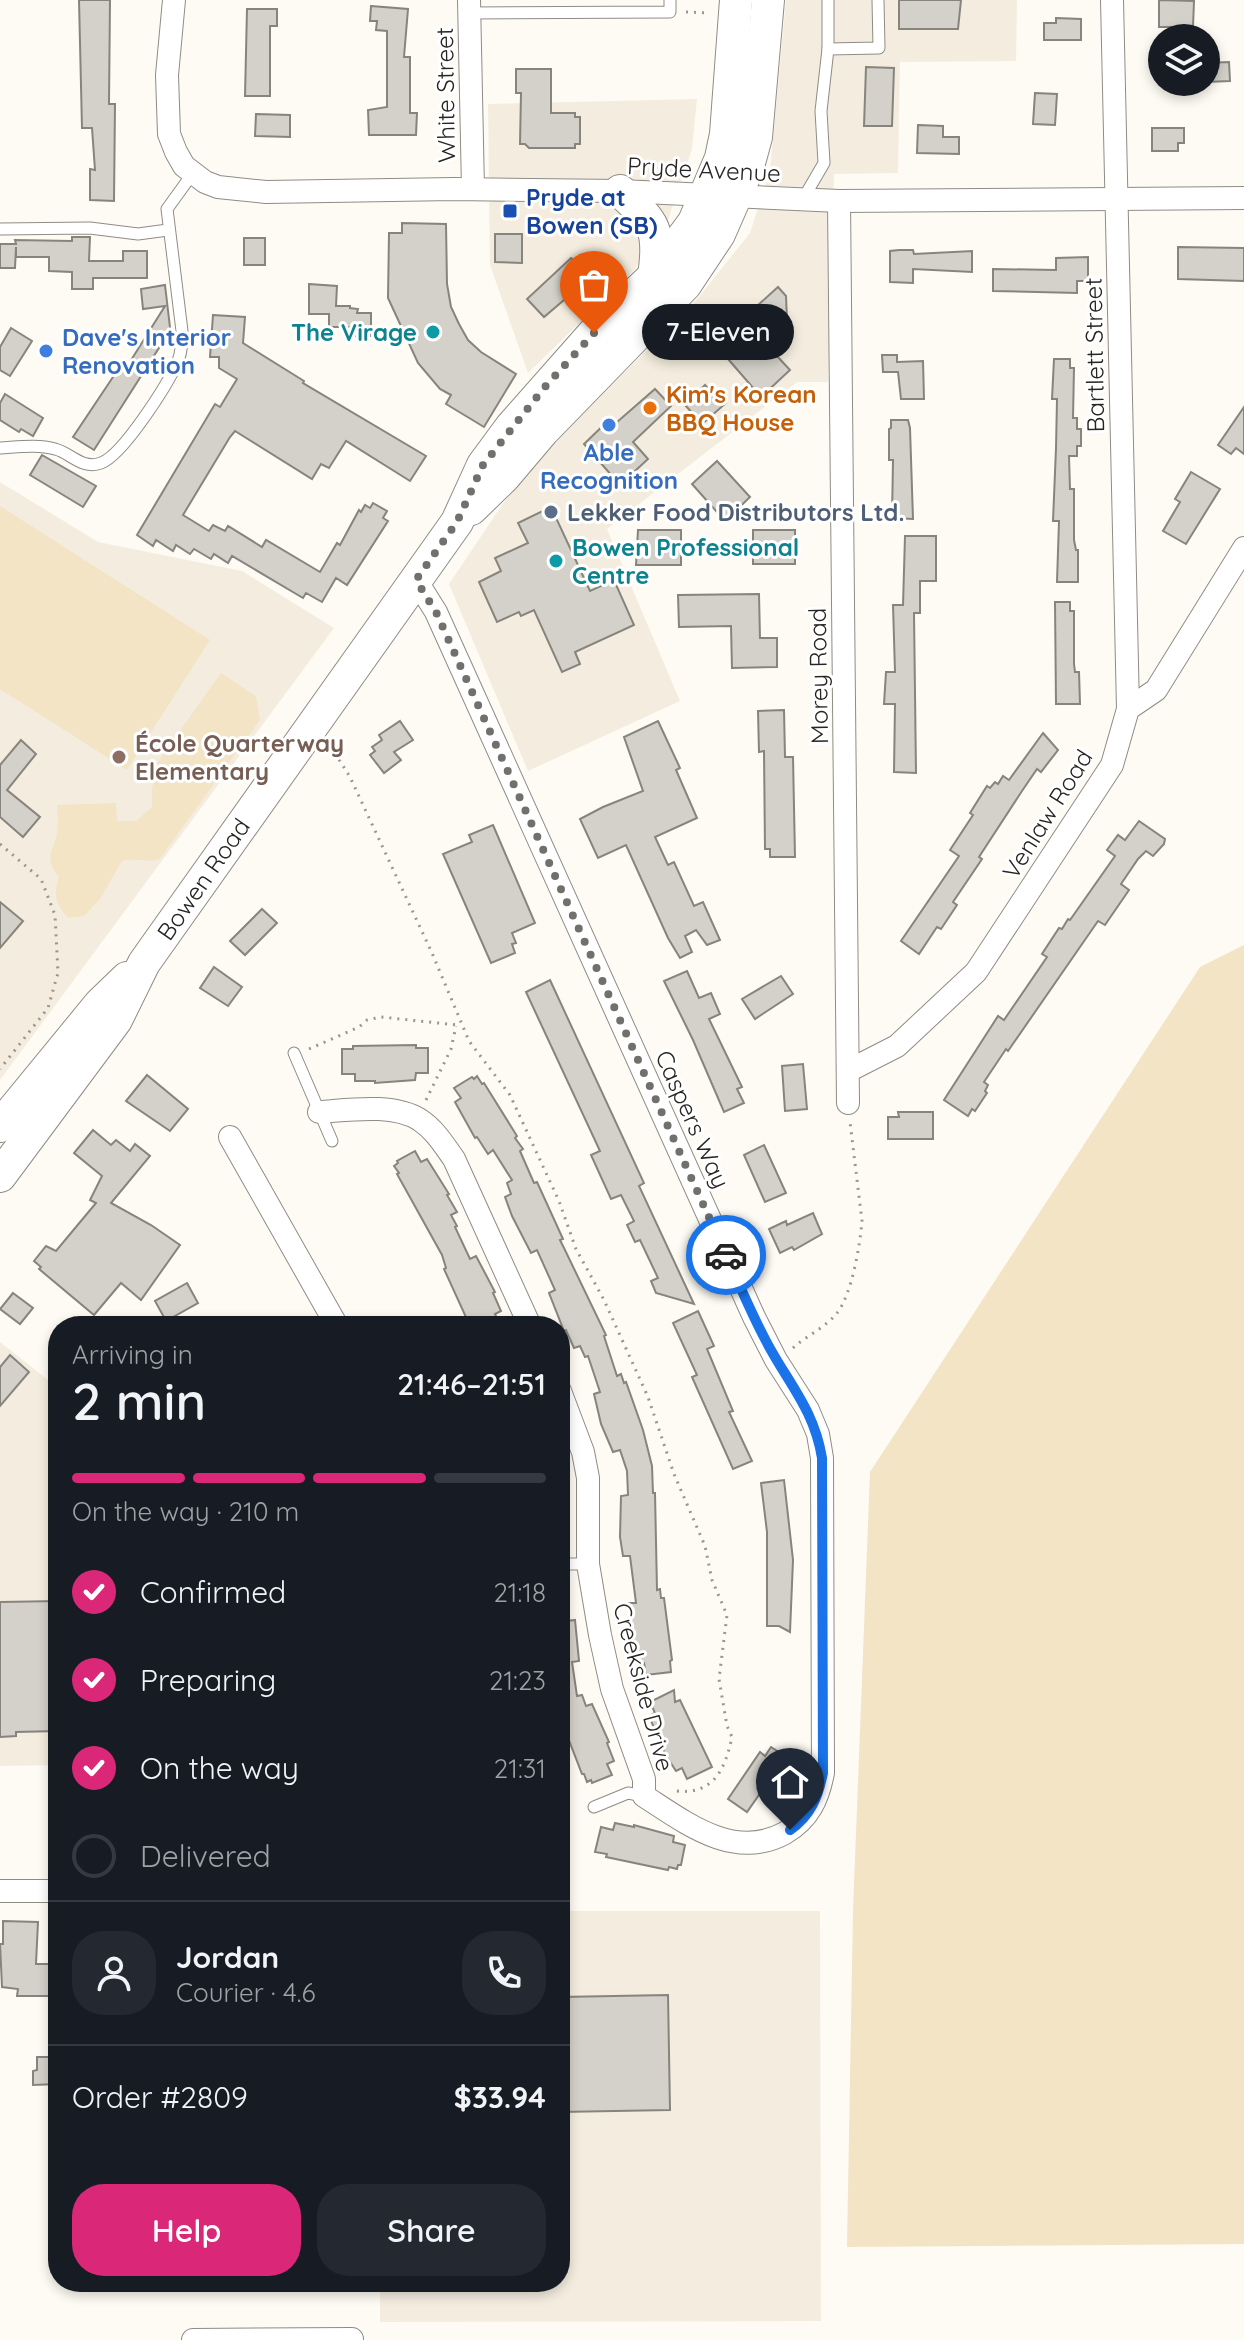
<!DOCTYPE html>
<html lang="en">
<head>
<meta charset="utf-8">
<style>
	body { margin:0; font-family:Quicksand,sans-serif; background:#242831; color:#f1f3f6; height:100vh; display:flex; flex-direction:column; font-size:30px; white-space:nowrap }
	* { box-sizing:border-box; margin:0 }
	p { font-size:26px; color:#9ea1a6 }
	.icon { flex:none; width:44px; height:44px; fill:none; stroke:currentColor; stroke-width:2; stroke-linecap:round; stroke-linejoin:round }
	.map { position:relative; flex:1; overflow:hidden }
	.sheet { position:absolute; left:48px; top:1316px; width:522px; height:976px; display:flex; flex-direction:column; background:#171b24; border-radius:32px; box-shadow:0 4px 12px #0003 }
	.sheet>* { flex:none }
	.tools { position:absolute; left:1148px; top:24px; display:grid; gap:16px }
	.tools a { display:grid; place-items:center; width:72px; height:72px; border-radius:50%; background:#171b24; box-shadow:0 4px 12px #0003; font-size:40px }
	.pin { position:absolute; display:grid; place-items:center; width:68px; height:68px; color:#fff; margin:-82px -34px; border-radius:50% 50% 50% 0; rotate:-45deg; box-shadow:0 0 8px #0007 }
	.pin .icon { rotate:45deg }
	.courier { position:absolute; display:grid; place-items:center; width:80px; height:80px; margin:-40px; border:6px solid #1a73e8; border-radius:50%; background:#fff; color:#222; box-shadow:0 2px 10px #0007 }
	.bubble { position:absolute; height:56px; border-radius:28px; background:#171b24; box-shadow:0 4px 12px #0003; font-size:26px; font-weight:600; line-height:56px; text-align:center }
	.summary em { font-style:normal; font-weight:600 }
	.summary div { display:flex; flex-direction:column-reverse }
	.summary { display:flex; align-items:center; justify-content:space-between; height:136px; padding:0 24px }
	h1 { font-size:52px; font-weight:600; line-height:60px }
	.bar { display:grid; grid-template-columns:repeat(4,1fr); gap:12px 8px; align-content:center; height:96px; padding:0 24px }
	.bar i { height:10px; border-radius:6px; background:#363941 }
	.bar .selected { background:#db2777 }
	.bar p { grid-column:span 4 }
	.line { display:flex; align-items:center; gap:20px; padding:0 24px; border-top:2px solid #363941 }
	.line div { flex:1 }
	.round { display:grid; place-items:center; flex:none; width:84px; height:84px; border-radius:32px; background:#242831 }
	ol { padding:0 24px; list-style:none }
	li { display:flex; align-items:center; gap:24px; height:88px }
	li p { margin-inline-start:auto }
	li .icon { padding:8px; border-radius:50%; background:#db2777; color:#fff; stroke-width:4 }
	li:last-child { color:#9ea1a6 }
	li i { width:44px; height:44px; border:4px solid #363941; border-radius:50% }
	.primary-button { display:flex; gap:16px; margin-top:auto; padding:16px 24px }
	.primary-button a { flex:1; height:92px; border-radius:32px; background:#db2777; color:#fff; font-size:32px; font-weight:600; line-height:92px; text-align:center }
	.primary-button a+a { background:#242831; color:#f1f3f6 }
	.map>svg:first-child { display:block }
</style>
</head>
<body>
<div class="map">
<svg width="1244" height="2340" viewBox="0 0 1244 2340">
	<rect width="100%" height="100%" fill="#fefbf4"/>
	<!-- built -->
	<g fill="#f4eddf">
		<polygon points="786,0 1017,0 1016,61 900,62 898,173 834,174 828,382 797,382 607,529 680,701 528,771 449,584 512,490 579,417 690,308 750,233 770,171"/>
		<polygon points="697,99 692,149 667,223 633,271 528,373 490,265 488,104"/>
		<polygon points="0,482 98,542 242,571 334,628 0,1080"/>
		<polygon points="0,1342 58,1388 58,1765 0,1766"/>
		<polygon points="560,1911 820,1911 821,2321 380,2322 380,2282 560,2282"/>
	</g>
	<!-- green -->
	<g fill="#f3e4c5">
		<polygon points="0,506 210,640 127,770 0,689"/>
		<path d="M221 673 256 696 260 720 159 860C146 862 135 858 122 861L100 899 84 916 69 918C55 905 53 895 59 877 43 856 53 854 57 833 59 824 57 813 57 805L116 803 117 821H136L152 807V789L157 763Z"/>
		<polygon points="1244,945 1244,2244 847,2247 853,1911 870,1472 1200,967"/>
	</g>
	<!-- building -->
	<g fill="#d4d1ca" stroke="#87847e" stroke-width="2">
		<polygon points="79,0 110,0 109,104 115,104 114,201 90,200 90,169 95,170 92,128 82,128"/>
		<polygon points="899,0 961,0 958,29 899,29"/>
		<polygon points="1159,0 1194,1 1193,27 1159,27"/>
		<polygon points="371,6 408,9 404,57 410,57 410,113 417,113 416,135 369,135 368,110 387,107 387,31 376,30 377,21 370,21"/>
		<polygon points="247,9 277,9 277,26 270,26 270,96 245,96"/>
		<polygon points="1056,18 1081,19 1081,40 1044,40 1044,23 1056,23"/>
		<polygon points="1229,62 1230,81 1206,82 1206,63"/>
		<polygon points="866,67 894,68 892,126 864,126"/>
		<polygon points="516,69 551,69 551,113 575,113 575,117 580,117 580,144 575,144 575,148 529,148 525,144 520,144 521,93 516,93"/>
		<polygon points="1035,93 1057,94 1055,125 1033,124"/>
		<polygon points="256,114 290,115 290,137 255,136"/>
		<polygon points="918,125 943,126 943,137 959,137 959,154 917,153"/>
		<polygon points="1152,128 1184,128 1184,143 1178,143 1178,151 1152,151"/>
		<polygon points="402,223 446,224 447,284 451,307 459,324 468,340 481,352 516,374 484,427 446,404 451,395 440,389 418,363 388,298 389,233 402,233"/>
		<polygon points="495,234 522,234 522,263 495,262"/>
		<polygon points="72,237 90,237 89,261 123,261 123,251 147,251 147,278 93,278 93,289 72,289 72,272 49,271 49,257 16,257 16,247 15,268 0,268 0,244 16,244 15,240 72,241"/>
		<rect x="244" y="238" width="21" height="27"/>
		<polygon points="1178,247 1244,248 1244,281 1178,279"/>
		<polygon points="899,250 913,250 914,254 972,251 972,272 913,269 913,283 890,282 890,251"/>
		<polygon points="1088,257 1088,281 1077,281 1077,293 993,291 993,269 1056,270 1056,258"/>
		<polygon points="571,258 591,277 544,317 527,299"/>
		<polygon points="309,284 337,286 336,306 350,306 350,308 358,309 357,313 371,313 371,336 350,336 351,327 329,327 329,314 309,314"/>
		<polygon points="165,285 171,336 166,337 94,450 73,437 123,362 128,365 165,306 143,309 141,289"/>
		<polygon points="778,287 786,296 788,345 776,355 790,370 761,397 715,344"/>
		<polygon points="213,315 245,317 243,343 304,381 303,383 426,456 410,481 346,441 329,468 321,464 312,479 235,431 230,437 183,515 209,531 213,525 225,531 228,526 262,547 266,540 320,572 337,543 340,545 359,510 361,512 365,505 370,508 373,503 387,511 383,518 388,521 347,585 336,578 322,602 306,593 303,598 232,556 228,563 214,554 211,559 194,549 190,554 176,545 173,551 156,540 153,546 137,535 215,404 220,407 237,379 219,368 219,357 210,357"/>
		<polygon points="11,328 32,341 10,376 0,370 0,347"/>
		<polygon points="882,355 897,355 897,362 923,361 924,399 901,399 898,372 883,372"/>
		<polygon points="1054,359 1070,359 1070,368 1074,368 1073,418 1077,418 1077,429 1081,429 1081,446 1077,446 1077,456 1069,456 1070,489 1074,489 1074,540 1076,550 1078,550 1078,582 1057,582 1059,521 1053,521 1056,448 1057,399 1052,399"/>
		<polygon points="705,385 708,388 711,386 726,403 702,424 685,405"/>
		<polygon points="655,389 671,406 633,442 648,459 620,485 584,444 611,418 616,423"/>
		<polygon points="5,394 43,418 33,436 21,429 19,432 0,420 0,403"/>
		<polygon points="1244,407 1244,454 1236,448 1231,454 1218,445"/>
		<polygon points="891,420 908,420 910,428 913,519 892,518 893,460 889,460 889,429 891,428"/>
		<polygon points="42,455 96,486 83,507 30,475"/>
		<polygon points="717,461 750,497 725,521 692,484"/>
		<polygon points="1191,472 1220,489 1186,544 1163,531 1180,502 1175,499"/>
		<polygon points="551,507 590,591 614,580 634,625 575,652 580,664 562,672 534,610 521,616 519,612 497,622 479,582 501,571 495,558 528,543 518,523"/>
		<polygon points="638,530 681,530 681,565 636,565"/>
		<rect x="753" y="530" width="42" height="34"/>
		<polygon points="905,536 936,536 936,581 920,581 920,613 914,613 916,773 894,772 895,704 884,704 886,672 895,672 893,605 903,605"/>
		<polygon points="759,594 760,638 777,638 777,667 732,668 731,626 679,627 678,595"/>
		<polygon points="1055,602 1070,602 1070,611 1074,611 1074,664 1075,672 1079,672 1080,704 1056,704"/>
		<polygon points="784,710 785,757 793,757 795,857 770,857 770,849 765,849 764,751 759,752 758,711"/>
		<polygon points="400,721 413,740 394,752 401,760 384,773 370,755 375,751 372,747 382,740 379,735"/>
		<polygon points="658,721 680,768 676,770 697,818 655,837 668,865 674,862 694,906 703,902 720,940 707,945 696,930 685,936 692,952 680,958 668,938 626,845 598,858 580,819 603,807 643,791 624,737"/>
		<polygon points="1043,733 1058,750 1041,772 1037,769 1022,791 979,857 982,859 953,902 957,905 941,929 937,927 919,954 901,941 959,856 950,850 973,815 970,813 987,786 990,788 995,782 998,784 1003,776 1009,780"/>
		<polygon points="21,740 36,754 7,790 40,817 23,837 0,817 0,765"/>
		<polygon points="1139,821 1165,839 1164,844 1153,856 1146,851 1138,859 1121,884 1129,890 1105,925 1098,921 1008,1051 1006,1049 984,1082 988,1085 985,1091 987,1093 975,1111 972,1109 968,1116 944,1100 998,1016 1004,1020 1047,957 1042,954 1059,928 1062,929 1068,919 1070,920 1115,856 1107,850 1118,835 1125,840"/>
		<polygon points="493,825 535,923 512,933 516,943 512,944 515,953 491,963 443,854 472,842 469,835"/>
		<polygon points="0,902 23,921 0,948"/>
		<polygon points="262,909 277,923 245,955 230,941"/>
		<polygon points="214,967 242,987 228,1006 200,988"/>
		<polygon points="687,971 699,998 711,993 720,1014 709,1019 742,1087 737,1089 744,1103 724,1112 693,1040 664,981"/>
		<polygon points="781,976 793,994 755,1019 742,999"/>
		<polygon points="550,980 644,1183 639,1186 694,1304 656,1293 651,1281 658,1278 640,1240 635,1242 627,1225 634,1221 621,1195 611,1199 591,1155 600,1151 526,992"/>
		<polygon points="416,1045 416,1048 428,1048 428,1073 416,1073 415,1080 375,1083 375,1081 355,1081 355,1074 342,1074 342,1049 353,1049 353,1046"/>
		<polygon points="803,1064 807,1109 785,1111 782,1066"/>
		<polygon points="147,1075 188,1109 170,1131 126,1101"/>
		<polygon points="477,1076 482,1084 484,1083 517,1136 515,1138 523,1149 520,1151 534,1183 537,1182 563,1239 560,1240 564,1248 606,1335 604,1336 617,1376 621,1374 624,1383 626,1382 643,1430 652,1466 653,1493 655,1493 657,1590 660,1589 661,1598 664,1598 672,1660 670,1661 671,1672 646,1675 644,1663 638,1664 630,1623 629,1603 636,1603 630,1556 623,1556 620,1537 621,1496 628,1495 627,1471 620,1450 613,1452 601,1424 594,1394 600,1392 588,1356 585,1357 580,1346 574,1348 566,1330 564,1331 549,1293 555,1290 537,1250 531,1253 512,1216 505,1197 511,1194 507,1183 512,1180 493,1150 488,1154 477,1137 475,1138 455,1102 461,1098 454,1088 472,1077 474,1079"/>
		<polygon points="898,1112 933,1112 933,1139 888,1139 888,1117 899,1117"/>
		<polygon points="93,1130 111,1145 116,1140 130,1151 135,1144 150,1156 111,1203 151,1225 180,1245 141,1300 121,1283 94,1315 39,1269 41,1267 34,1261 46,1246 56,1251 96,1203 90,1200 102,1176 74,1153"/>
		<polygon points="764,1145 786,1193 765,1202 744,1155"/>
		<polygon points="415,1151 421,1162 427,1159 449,1194 447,1195 457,1212 451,1215 457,1226 455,1227 470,1259 476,1256 495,1292 493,1293 501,1311 495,1314 500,1326 470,1326 444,1269 446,1268 442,1255 397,1174 399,1173 394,1166 398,1163 397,1161"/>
		<polygon points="813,1213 822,1234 794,1250 792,1247 780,1253 769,1229 786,1221 787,1225"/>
		<polygon points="187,1283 198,1303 166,1321 155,1301"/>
		<polygon points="13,1293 33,1308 20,1324 0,1309"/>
		<polygon points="698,1311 714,1346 707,1349 733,1411 729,1412 752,1461 733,1469 692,1377 697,1375 673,1323"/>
		<polygon points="10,1355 29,1372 0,1406 0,1367"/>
		<polygon points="784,1480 793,1560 790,1632 779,1626 767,1626 767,1532 761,1483"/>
		<polygon points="58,1601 58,1731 16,1732 16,1736 0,1737 0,1602"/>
		<polygon points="575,1620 579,1661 572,1662 577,1696 582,1695 586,1706 592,1704 609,1742 607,1743 614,1761 607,1764 612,1775 592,1783 591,1780 587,1782 584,1774 582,1774 560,1717 560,1622"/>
		<polygon points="674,1690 675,1702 680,1700 712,1767 687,1779 682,1768 676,1771 665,1754 649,1716 655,1713 650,1702"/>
		<polygon points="771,1747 796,1763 783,1782 773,1775 747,1812 728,1799 760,1752 765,1756"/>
		<polygon points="615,1823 634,1827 634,1825 674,1836 673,1842 685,1845 681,1865 678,1865 677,1869 669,1867 668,1870 606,1857 607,1854 595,1852 601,1827 613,1830"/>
		<polygon points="3,1921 38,1922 36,1964 58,1964 58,1996 17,1996 18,1989 2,1987 0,1944 3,1944"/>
		<polygon points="668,1995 670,2110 560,2112 560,1997"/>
		<polygon points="37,2057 58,2057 58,2084 33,2085 33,2071 37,2070"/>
	</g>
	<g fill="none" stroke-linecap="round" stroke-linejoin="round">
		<defs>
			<g id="service">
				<polyline points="469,13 670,12 670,0"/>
				<polyline points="828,49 879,48 878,0"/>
				<polyline points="803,199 824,163 821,111 828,49 828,0"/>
				<polyline points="0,229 90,228 138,234 168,230"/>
				<path d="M0 448C18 447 38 444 55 449 71 453 82 470 101 463 123 455 168 384 178 361 182 351 182 341 182 331L167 209 193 173"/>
				<polyline points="294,1053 332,1141"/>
				<polyline points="560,1564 588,1564"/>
				<polyline points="594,1807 628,1793 644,1796"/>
			</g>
			<g id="minor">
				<polyline points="174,0 167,75 169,134 176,152 184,166 205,182 218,187 266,192 454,189 620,191 839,201 1244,198"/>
				<polyline points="469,0 473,189"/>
				<polyline points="1112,0 1128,709"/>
				<polyline points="839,201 848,1103"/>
				<path d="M416 580 436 612 754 1317 776 1360 808 1410 818 1434 822 1458 823 1773C818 1799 809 1819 785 1833 734 1861 686 1823 644 1796V1779L612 1689 600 1635 588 1564V1478L583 1452 560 1391"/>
				<polyline points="848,1071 897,1046 976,972 1112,765 1128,709 1156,690 1244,548"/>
				<path d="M319 1112C350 1110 393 1103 420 1120 435 1130 444 1145 454 1159L530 1326"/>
				<polyline points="230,1137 337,1326"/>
				<polyline points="0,1891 58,1891"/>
				<polyline points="193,2340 352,2339"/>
			</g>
			<g id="secondary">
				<path d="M620 191C654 223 661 228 654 276"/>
				<polyline points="471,509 504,477 543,431 685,285 719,234 747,170 756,137 768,0"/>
				<polyline points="0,1126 100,1004 127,978"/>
				<polyline points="0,1176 116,1020 144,963 457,522 483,465 511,427 594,333 654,276 694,222 721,158 726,134 736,0"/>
			</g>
		</defs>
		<!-- service casing -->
		<use href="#service" stroke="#8f8c86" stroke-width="13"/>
		<!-- minor casing -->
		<use href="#minor" stroke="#8f8c86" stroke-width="24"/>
		<!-- secondary casing -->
		<use href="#secondary" stroke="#8f8c86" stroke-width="34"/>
		<!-- path -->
		<g stroke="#989690" stroke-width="3" stroke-dasharray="2 6" stroke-linecap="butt">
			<polyline points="686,12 710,13"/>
			<path d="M328 748 340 761 350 777 432 953 469 1041 510 1095 559 1201 576 1249 604 1300 648 1397 674 1474 705 1546 712 1580 727 1615 719 1679 727 1726 732 1737C725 1769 714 1795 676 1791"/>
			<polyline points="0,844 41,879 55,915 58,973 48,1008 0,1069"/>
			<polyline points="309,1049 359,1027 367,1020 381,1017 457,1025"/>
			<polyline points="426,1100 451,1049 456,1026"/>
			<path d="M793 1348C806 1336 825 1328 837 1313 852 1294 860 1245 862 1221L850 1122"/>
		</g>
		<!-- service -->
		<use href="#service" stroke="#fff" stroke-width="11"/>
		<!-- minor -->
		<use href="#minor" stroke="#fff" stroke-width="22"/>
		<!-- secondary -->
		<use href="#secondary" stroke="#fff" stroke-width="32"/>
	</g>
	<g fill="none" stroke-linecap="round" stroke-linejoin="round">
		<!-- done -->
		<polyline stroke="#72706c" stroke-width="8" stroke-dasharray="0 14.4" points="594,333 544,388 483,465 457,522 416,580 436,612 726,1255"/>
		<!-- route -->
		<path stroke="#1a73e8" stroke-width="10" d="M726 1255C739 1284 751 1313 766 1341 788 1383 814 1409 822 1458L823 1773C818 1797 811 1816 790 1830"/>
	</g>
	<!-- markers -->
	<rect fill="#1a4fb4" stroke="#fff" stroke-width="3" x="502" y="203" width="16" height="16" rx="4"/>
	<g fill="#0f9aa8" stroke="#fff" stroke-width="3">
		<circle cx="433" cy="332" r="8"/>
		<circle cx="556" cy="561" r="8"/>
	</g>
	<g fill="#3f7fe0" stroke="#fff" stroke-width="3">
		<circle cx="46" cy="351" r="8"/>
		<circle cx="609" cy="425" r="8"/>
	</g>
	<circle fill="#e8710a" stroke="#fff" stroke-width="3" cx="650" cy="408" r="8"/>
	<circle fill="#5c6f8a" stroke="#fff" stroke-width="3" cx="551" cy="512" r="8"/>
	<circle fill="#8d6e63" stroke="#fff" stroke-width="3" cx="119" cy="757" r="8"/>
	<g text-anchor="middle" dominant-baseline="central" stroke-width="6" stroke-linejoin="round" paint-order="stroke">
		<!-- street labels -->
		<g font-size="24" fill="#262522" stroke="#fff">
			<text transform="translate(445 95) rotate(-91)">White Street</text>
			<text transform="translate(704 169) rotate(3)">Pryde Avenue</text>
			<text transform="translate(1094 355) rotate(-91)">Bartlett Street</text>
			<text transform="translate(818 676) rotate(-91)">Morey Road</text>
			<text transform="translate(1047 814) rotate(-58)">Venlaw Road</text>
			<text transform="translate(203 879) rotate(-55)">Bowen Road</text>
			<text transform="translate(693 1119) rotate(66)">Caspers Way</text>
			<text transform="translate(644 1687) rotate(75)">Creekside Drive</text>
		</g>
		<!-- transit labels -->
		<g font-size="24" font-weight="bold" fill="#164399" stroke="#fff" text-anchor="start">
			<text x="526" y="197">Pryde at<tspan x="526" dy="28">Bowen (SB)</tspan></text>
		</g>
		<!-- culture labels -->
		<g font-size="24" font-weight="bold" fill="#0d838f" stroke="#fff" text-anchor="end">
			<text x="417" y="332">The Virage</text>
			<text x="572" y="547" text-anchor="start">Bowen Professional<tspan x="572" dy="28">Centre</tspan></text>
		</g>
		<!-- shop labels -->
		<g font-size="24" font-weight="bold" fill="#366cbe" stroke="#fff" text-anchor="start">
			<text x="62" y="337">Dave's Interior<tspan x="62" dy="28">Renovation</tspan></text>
			<text x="609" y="452" text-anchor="middle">Able<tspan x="609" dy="28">Recognition</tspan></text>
		</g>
		<!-- food labels -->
		<g font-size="24" font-weight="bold" fill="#c56008" stroke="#fff" text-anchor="start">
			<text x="666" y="394">Kim's Korean<tspan x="666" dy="28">BBQ House</tspan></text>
		</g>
		<!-- service labels -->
		<g font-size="24" font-weight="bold" fill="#4e5e75" stroke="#fff" text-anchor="start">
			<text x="567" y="512">Lekker Food Distributors Ltd.</text>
		</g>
		<!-- education labels -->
		<g font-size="24" font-weight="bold" fill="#785e54" stroke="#fff" text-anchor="start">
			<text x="135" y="743">École Quarterway<tspan x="135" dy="28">Elementary</tspan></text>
		</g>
	</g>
</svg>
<div class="tools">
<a><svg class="icon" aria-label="layers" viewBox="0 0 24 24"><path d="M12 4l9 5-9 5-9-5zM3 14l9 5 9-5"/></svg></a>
</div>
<div class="pin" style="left:594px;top:333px;background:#ea580c"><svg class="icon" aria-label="bag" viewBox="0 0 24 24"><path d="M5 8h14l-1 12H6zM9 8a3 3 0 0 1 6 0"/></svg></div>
<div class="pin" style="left:790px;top:1830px;background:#1f2937"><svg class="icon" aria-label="home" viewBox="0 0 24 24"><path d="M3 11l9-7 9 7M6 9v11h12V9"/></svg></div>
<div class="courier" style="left:726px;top:1255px"><svg class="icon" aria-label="car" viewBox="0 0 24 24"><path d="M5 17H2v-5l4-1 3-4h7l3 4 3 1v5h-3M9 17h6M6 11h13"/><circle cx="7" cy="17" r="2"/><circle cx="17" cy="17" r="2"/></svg></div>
<div class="bubble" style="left:642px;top:304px;width:152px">7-Eleven</div>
<section class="sheet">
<div class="summary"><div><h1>2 min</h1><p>Arriving in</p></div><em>21:46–21:51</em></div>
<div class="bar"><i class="selected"></i><i class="selected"></i><i class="selected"></i><i></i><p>On the way · 210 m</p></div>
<ol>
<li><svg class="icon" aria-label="check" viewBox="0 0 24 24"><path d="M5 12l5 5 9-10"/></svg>Confirmed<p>21:18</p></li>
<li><svg class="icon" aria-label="check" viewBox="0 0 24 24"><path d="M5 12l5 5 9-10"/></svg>Preparing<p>21:23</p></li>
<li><svg class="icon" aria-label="check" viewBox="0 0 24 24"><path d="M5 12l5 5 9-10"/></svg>On the way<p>21:31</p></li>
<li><i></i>Delivered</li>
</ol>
<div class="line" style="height:144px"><a class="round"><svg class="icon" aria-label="person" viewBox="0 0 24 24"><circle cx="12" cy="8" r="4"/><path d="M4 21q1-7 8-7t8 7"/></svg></a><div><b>Jordan</b><p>Courier · 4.6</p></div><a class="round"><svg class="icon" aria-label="phone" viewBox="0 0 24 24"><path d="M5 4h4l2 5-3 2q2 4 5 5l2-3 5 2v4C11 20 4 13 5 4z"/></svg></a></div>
<div class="line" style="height:104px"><div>Order #2809</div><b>$33.94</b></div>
<div class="primary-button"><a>Help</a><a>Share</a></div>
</section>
</div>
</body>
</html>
